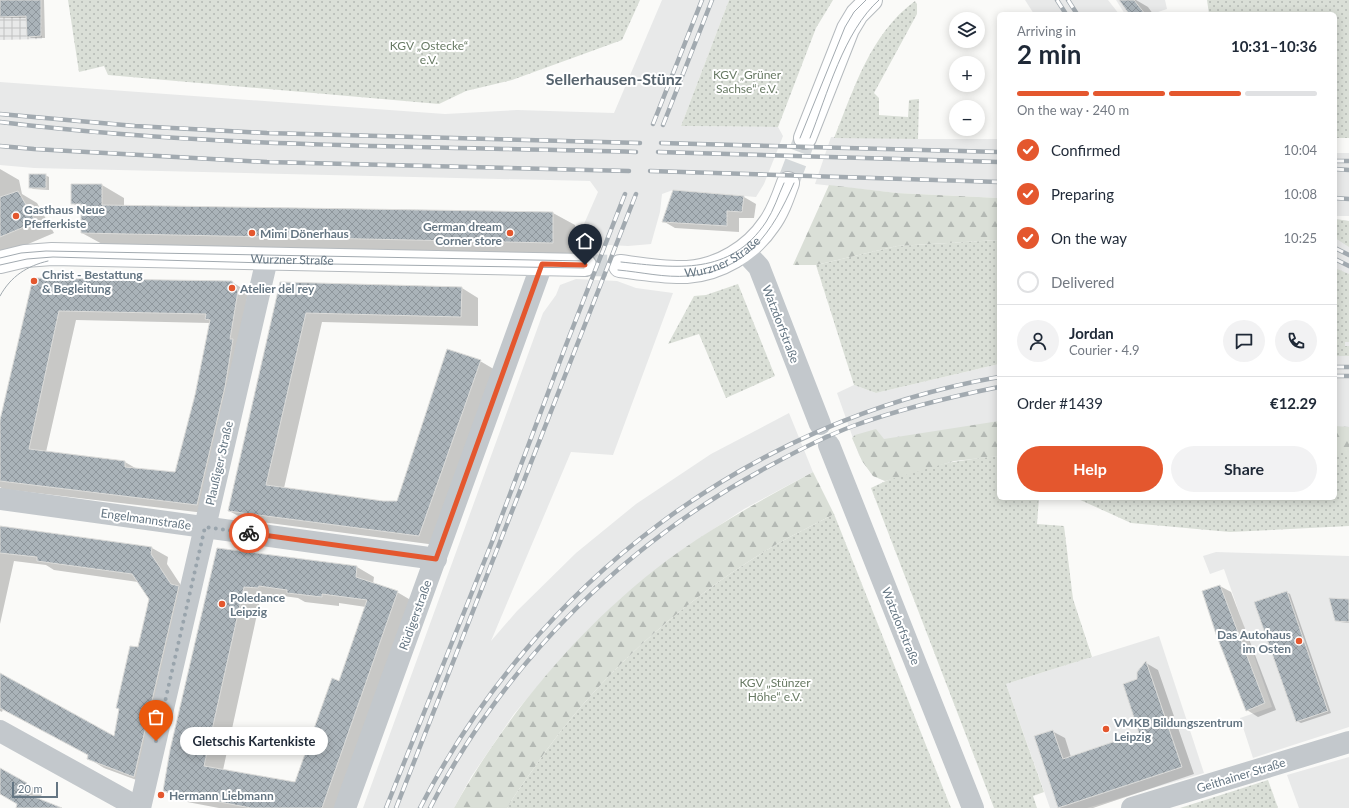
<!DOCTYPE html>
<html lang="en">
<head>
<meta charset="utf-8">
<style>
	body { margin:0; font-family:Lato,sans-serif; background:#f2f2f3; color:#1f2937; height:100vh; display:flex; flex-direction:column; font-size:15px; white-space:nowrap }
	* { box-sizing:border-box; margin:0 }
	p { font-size:13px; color:#747a83 }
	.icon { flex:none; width:22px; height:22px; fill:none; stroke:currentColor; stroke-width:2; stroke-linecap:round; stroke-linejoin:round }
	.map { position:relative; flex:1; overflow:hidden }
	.side { position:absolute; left:997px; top:12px; width:340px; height:488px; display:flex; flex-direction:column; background:#fff; border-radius:6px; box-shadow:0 2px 10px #0003 }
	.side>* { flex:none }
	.fabs { position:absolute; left:949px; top:12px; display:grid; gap:8px }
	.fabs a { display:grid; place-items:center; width:36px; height:36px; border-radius:50%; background:#fff; box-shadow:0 2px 10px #0003; font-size:20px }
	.scale { position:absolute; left:12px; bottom:10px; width:46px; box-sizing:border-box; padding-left:4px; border:2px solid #657683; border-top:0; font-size:11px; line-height:14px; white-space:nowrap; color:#657683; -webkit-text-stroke:3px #fff; paint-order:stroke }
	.pin { position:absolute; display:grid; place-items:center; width:34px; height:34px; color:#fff; margin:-41px -17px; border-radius:50% 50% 50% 0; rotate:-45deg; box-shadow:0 0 4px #0007 }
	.pin .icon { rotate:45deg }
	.courier { position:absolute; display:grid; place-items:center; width:40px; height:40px; margin:-20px; border:3px solid #e4572e; border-radius:50%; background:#fff; color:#222; box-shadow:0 1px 5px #0007 }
	.bubble { position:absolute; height:28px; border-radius:14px; background:#fff; box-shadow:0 2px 10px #0003; font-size:13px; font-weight:700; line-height:28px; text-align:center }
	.summary em { font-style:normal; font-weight:700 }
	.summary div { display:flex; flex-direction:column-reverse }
	.summary { display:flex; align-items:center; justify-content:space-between; height:68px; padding:0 20px }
	h1 { font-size:26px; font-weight:700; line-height:30px }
	.bar { display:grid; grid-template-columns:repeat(4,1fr); gap:6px 4px; align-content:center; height:48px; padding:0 20px }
	.bar i { height:5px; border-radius:3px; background:#e0e1e3 }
	.bar .active { background:#e4572e }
	.bar p { grid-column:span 4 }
	.line { display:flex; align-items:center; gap:10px; padding:0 20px; border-top:1px solid #e0e1e3 }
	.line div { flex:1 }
	.round { display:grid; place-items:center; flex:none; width:42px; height:42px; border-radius:21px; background:#f2f2f3 }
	ol { padding:0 20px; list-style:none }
	li { display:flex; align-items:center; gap:12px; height:44px }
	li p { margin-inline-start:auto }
	li .icon { padding:4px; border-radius:50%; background:#e4572e; color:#fff; stroke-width:4 }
	li:last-child { color:#747a83 }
	li i { width:22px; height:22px; border:2px solid #e0e1e3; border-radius:50% }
	.primary-button { display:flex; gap:8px; margin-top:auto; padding:8px 20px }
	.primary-button a { flex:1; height:46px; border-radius:24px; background:#e4572e; color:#fff; font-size:16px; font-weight:700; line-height:46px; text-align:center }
	.primary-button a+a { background:#f2f2f3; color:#1f2937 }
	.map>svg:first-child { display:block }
</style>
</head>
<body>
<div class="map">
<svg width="1349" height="808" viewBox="0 0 1349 808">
	<defs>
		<pattern id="industrial-grid" width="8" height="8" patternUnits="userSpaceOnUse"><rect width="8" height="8" fill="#e8e9e9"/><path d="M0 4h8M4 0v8" fill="none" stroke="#c0c1c2"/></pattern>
		<pattern id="grass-dots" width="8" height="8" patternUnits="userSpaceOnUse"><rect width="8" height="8" fill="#dadfd7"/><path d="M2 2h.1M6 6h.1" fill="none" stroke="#b4b9b4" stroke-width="1.8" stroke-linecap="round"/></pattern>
		<pattern id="forest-firs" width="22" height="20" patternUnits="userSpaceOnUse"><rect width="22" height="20" fill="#dadfd7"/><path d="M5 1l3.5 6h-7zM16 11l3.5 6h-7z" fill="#b4b9b4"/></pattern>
		<pattern id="building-cross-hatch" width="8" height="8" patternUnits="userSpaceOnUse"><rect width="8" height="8" fill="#aab3b9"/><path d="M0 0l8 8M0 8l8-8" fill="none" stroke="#8e969c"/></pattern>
	</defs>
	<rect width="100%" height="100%" fill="#fafaf8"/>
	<!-- built -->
	<g fill="#e8e9e9">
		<polygon points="662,0 729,0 681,126 778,127 783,136 764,184 756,197 673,190 662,194 660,212 651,244 628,246 591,244 577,240 598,192 590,181 34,168 0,165 0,82 445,114 517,110 614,113"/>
		<polygon points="1025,0 1108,0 1119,14 1034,14"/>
		<polygon points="1116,0 1165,0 1167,9 1152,14 1125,14"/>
		<polygon points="831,137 918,139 999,139 999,198 897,193 815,184"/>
		<rect x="1335" y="153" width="14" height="63"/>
		<polygon points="1335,219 1349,221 1349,452 1335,452"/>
		<polygon points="576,279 617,281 636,288 673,293 613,455 571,452 491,641 517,611 576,553 636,504 711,454 789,413 813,472 744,509 679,552 619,600 564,655 514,714 471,777 454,808 363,808 543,313 556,295 560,285"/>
		<polygon points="999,364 999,456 954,461 885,481 873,476 859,455 837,393 854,385 876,393"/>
		<polygon points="1216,552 1349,556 1349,727 1253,758 1240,718 1272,707 1224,569 1210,574 1203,556"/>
		<polygon points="1159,636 1204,773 1087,808 1050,808 1006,684"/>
		<polygon points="1349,757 1349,808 1299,808 1287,775"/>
	</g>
	<!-- industrial -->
	<polygon fill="url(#industrial-grid)" points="0,0 41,0 42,39 0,40"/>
	<!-- grass -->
	<g fill="url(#grass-dots)">
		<polygon points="68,0 640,0 622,40 512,80 466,91 439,104 108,75 104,66 79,72"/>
		<polygon points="729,0 833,0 816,28 778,127 681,126"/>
		<polygon points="1207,0 1349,0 1349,138 1335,138 1335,14 1209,14"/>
		<path d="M915 1 917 4V14L874 93 879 98V115L908 117 909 100 919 99 918 139 834 138C854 89 870 34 915 1Z"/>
		<polygon points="1335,219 1349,221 1349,247 1335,238"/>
		<polygon points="999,240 999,364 876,393 854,385 816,265 897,246"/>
		<polygon points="1335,268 1349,274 1349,342 1345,342 1345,346 1349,346 1349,356 1335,356"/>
		<polygon points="738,284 775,376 726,398 699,334 668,344 694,296 706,295"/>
		<polygon points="1335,452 1349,452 1349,526 1230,532 1131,523 1076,498 1335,498"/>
		<path d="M999 456V498H1039L1037 524 1064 526 1073 599 1092 657 1006 684 1044 792 1033 796 1037 808H994L871 488C910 468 956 460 999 456Z"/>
		<path d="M834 514 951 808H507C515 794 525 781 534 768 595 679 676 606 767 550 788 537 812 526 834 514Z"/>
		<polygon points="1268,780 1278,808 1180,808"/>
	</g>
	<!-- forest -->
	<g fill="url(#forest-firs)">
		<polygon points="829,185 897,193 999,198 999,240 897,246 816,265 793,265"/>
		<polygon points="999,421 999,456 954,461 885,481 873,476 862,461 852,438 855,435 876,429 884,439"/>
		<polygon points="1335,426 1349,427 1349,452 1335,452"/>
		<path d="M813 472 834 514C812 526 788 537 767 550 676 606 595 679 534 768 525 781 515 794 507 808H454C507 712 590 614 680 551 723 521 767 497 813 472Z"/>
	</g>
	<!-- shadow -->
	<g fill="#0003" fill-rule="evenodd">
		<polygon points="0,0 44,0 45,38 31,38 28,36 27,18 0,18"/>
		<polygon points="1128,0 1136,0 1148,7 1153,14 1131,14"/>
		<polygon points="0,169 19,180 22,194 37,203 54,233 0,256"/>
		<polygon points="45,175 49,177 49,190 33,189 30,187"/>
		<polygon points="72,185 102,185 124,198 124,206 553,213 575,225 574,255 104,245 82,233 82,209 72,203"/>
		<polygon points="744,197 756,204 754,218 739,218 739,232 675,228 663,221"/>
		<path d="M33 279 232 282 248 292 213 514 3 489 0 487V424ZM76 320 210 323 196 395 176 473 137 469 125 462 46 452Z"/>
		<polygon points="280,283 462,288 478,298 478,326 322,322 284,488 383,502 398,502 480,361 497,371 436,545 246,520 229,511"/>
		<polygon points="0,527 152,548 168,557 167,564 184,590 150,785 104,768 88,758 89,755 3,709 2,712 0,711 0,674 114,737 150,599 138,582 54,570 46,565 14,561 0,624"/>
		<path d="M218 549 357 567 374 577 373 584 397 592 414 602 343 808H219L182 801 164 791ZM276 595 298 598 305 602 339 606V603L366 607 340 682 296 783 223 770 261 596 275 598Z"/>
		<polygon points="1220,586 1231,592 1276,710 1258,717 1247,710"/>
		<polygon points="1286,592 1290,594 1331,713 1301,723 1297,721"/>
		<polygon points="1349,600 1349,623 1340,622 1336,620"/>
		<polygon points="1146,663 1158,670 1194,774 1093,808 1059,808 1035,737 1052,731 1065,738 1071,757 1141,734 1138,680"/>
		<polygon points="0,769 43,793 39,799 62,808 17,808 19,804 0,794"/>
	</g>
	<!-- building -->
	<g fill="url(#building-cross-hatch)" stroke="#dcdcda" fill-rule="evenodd">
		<polygon points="0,0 41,0 41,36 27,37 26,16 0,17"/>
		<polygon points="1119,0 1134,0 1145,14 1129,14"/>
		<rect x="29" y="174" width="17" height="14"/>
		<polygon points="71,184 102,184 102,205 553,212 553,243 81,233 81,204 71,204"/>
		<polygon points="673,190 744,196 742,212 727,211 727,226 662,222"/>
		<polygon points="18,191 36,222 0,237 0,197"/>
		<path d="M33 278 232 281 238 291 230 339H233L225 387 197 505 0 481V420ZM59 311 206 314 205 319 210 320 195 395 175 472 125 467V461L29 449Z"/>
		<polygon points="280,282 462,287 461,317 306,313 266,485 383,501 397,501 447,349 481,360 419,536 228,511"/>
		<polygon points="0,526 152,547 151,554 171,584 179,586 134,777 87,759 88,755 0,708 0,673 114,736 119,709 116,708 130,646 138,647 149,599 132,574 37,561 37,557 0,553"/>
		<path d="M217 548 357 566 356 577 398 591 322 808H251L163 791 170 750ZM259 586 287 590V593L322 597V594L367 600 339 681 332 678 295 782 204 766 244 587 258 588Z"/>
		<polygon points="1220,585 1265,703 1246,711 1216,634 1202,591"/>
		<polygon points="1287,591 1328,711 1296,722 1254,602"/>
		<polygon points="1329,598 1349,599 1349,622 1335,621"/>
		<polygon points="1146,661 1182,767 1058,808 1034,736 1053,730 1063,759 1139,733 1123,684 1137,679 1137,672"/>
		<polygon points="0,768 27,783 22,792 62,808 16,808 17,804 0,794"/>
	</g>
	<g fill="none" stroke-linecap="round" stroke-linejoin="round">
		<!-- major-tunnel -->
		<g stroke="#d5d9db" stroke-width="22" stroke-dasharray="22 11" stroke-linecap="butt">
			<polyline points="788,183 805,138"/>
			<polyline points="585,265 620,266"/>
		</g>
		<defs>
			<g id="major">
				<polyline points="805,138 848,29 857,14 871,0"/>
				<path id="s1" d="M0 262 25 256 52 254 585 265"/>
				<path id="s2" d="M620 266C642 269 665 273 687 272 719 270 751 251 769 224 778 212 783 197 788 183"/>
			</g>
		</defs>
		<!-- major casing -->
		<use href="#major" stroke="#b5babe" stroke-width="24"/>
		<!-- minor -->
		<g stroke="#c3c8cc" stroke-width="22">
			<polyline points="744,251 759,267 820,424"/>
			<polyline points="829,445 973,808"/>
			<polyline points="0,499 436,559"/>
			<polyline points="0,731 139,808"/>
			<polyline points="140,808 267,259"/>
			<polyline points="345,808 542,264"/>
			<polyline points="1132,808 1349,742"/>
		</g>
		<!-- major -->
		<use href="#major" stroke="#fff" stroke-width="22"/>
		<!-- tram -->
		<g stroke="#a2aab0" stroke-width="1">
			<polyline points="800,138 845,27 854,12 866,0"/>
			<path d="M810 138C827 95 844 31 879 0"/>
			<polyline points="0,258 21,253 46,251 587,261"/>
			<path d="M621 262C677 268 730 276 766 222 774 210 778 196 784 183"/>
			<polyline points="0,265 27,259 53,257 266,263 584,268"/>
			<path d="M618 270C641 272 665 278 688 276 747 271 772 233 794 183"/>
			<path d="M0 296C11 276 27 266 48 261"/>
		</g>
		<defs>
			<g id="rail">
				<polyline points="1057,0 1066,14"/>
				<polyline points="1068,0 1077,14"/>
				<polyline points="0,114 135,126 267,133 640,143"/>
				<path d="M0 122C211 148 424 146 636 152"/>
				<polyline points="653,124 702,0"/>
				<polyline points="663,125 712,0"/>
				<polyline points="661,143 999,152"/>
				<polyline points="0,146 34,149 267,162 629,171"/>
				<polyline points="658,152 999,162"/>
				<polyline points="1335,161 1349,161"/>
				<polyline points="1335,169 1349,170"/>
				<polyline points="650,171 999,182"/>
				<polyline points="1335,198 1349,199"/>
				<polyline points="1335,248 1349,255"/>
				<polyline points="1335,259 1349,266"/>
				<polyline points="1335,367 1349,367"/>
				<polyline points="1335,376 1349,376"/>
				<polyline points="386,808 492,542 566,345 625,194"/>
				<polyline points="396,808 636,194"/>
				<path d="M420 808C536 582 748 421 999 377"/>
				<path d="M430 808C505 661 627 541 773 464 799 450 826 436 853 426 900 409 950 397 999 387"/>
			</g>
		</defs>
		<!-- rail casing -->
		<use href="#rail" stroke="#a2aab0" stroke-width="4.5"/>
		<!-- rail -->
		<use href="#rail" stroke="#fff" stroke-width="3" stroke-dasharray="9" stroke-linecap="butt"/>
	</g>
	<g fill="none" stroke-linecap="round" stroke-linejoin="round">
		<!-- done -->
		<polyline stroke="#99a4ac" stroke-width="4" stroke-dasharray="0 7.2" points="156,741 205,527 249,533"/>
		<!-- route -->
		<polyline stroke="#e4572e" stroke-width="5" points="249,533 436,559 542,264 585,265"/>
	</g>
	<!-- markers -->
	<g fill="#e4572e" stroke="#fff" stroke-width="1.5">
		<circle cx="16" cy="216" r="4"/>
		<circle cx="252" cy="233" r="4"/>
		<circle cx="510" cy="233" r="4"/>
		<circle cx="34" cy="281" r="4"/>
		<circle cx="232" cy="288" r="4"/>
		<circle cx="222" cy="604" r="4"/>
		<circle cx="1299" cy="641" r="4"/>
		<circle cx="1106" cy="729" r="4"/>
		<circle cx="161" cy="795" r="4"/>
	</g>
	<g text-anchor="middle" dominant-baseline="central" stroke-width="4" stroke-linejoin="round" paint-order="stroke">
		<!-- park labels -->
		<g font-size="12" fill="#687a64" stroke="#fff">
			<text x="429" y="45">KGV „Ostecke“<tspan x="429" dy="14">e.V.</tspan></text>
			<text x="747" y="74">KGV „Grüner<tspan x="747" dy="14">Sachse“ e.V.</tspan></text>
			<text x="775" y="682">KGV „Stünzer<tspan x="775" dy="14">Höhe“ e.V.</tspan></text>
		</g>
		<!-- poi labels -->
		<g font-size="12" font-weight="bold" fill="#657683" stroke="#fff" text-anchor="start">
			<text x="24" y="209">Gasthaus Neue<tspan x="24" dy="14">Pfefferkiste</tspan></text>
			<text x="502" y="226" text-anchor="end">German dream<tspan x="502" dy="14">Corner store</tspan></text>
			<text x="260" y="233">Mimi Dönerhaus</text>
			<text x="42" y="274">Christ - Bestattung<tspan x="42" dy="14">&amp; Begleitung</tspan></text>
			<text x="240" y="288">Atelier del rey</text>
			<text x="230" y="597">Poledance<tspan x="230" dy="14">Leipzig</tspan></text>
			<text x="1291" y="634" text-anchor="end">Das Autohaus<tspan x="1291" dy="14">im Osten</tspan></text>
			<text x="1114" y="722">VMKB Bildungszentrum<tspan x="1114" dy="14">Leipzig</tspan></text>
			<text x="169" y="795">Hermann Liebmann</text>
		</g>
		<!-- street labels -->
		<g font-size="12" fill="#657683" stroke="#fff">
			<text stroke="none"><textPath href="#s2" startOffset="106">Wurzner Straße</textPath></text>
			<text stroke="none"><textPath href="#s1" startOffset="293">Wurzner Straße</textPath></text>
			<text transform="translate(781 324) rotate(69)">Watzdorfstraße</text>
			<text transform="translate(219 463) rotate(-77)">Plaußiger Straße</text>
			<text transform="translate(146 519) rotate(8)">Engelmannstraße</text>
			<text transform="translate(415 615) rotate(-70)">Rüdigerstraße</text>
			<text transform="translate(901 626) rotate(68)">Watzdorfstraße</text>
			<text transform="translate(1241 775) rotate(-17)">Geithainer Straße</text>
		</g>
		<!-- district labels -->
		<g font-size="16" font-weight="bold" fill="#57646e" stroke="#fff">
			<text x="614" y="78">Sellerhausen-Stünz</text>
		</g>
	</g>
</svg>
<div class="fabs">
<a><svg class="icon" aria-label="layers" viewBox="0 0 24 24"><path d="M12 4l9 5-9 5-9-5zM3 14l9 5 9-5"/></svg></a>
<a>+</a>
<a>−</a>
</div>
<div class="scale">20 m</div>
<div class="pin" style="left:156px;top:741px;background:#ea580c"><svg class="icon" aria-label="bag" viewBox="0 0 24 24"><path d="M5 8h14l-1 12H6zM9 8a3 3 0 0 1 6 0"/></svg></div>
<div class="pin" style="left:585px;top:265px;background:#1f2937"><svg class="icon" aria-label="home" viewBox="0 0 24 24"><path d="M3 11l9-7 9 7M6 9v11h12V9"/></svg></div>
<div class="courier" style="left:249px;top:533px"><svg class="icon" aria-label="bike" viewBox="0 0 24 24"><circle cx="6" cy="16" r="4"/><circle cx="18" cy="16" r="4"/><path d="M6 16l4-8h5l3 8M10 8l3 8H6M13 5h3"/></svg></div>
<div class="bubble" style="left:180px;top:727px;width:148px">Gletschis Kartenkiste</div>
<section class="side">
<div class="summary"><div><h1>2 min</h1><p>Arriving in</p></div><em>10:31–10:36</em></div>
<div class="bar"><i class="active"></i><i class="active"></i><i class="active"></i><i></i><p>On the way · 240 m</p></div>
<ol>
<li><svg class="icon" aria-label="check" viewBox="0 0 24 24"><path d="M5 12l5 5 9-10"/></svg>Confirmed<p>10:04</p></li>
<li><svg class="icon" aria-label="check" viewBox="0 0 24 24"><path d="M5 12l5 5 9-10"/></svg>Preparing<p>10:08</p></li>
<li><svg class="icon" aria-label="check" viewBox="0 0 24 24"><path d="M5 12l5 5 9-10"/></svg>On the way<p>10:25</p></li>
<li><i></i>Delivered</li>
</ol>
<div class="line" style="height:72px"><a class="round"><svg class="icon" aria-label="person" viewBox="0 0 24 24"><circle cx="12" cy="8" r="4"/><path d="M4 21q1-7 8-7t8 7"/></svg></a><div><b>Jordan</b><p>Courier · 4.9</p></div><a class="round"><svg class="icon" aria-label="chat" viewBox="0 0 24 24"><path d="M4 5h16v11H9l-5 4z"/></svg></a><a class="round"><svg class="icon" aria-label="phone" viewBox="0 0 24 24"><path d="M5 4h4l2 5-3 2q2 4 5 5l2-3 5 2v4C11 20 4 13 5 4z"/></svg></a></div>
<div class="line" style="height:52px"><div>Order #1439</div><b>€12.29</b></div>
<div class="primary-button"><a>Help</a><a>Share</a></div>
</section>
</div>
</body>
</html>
